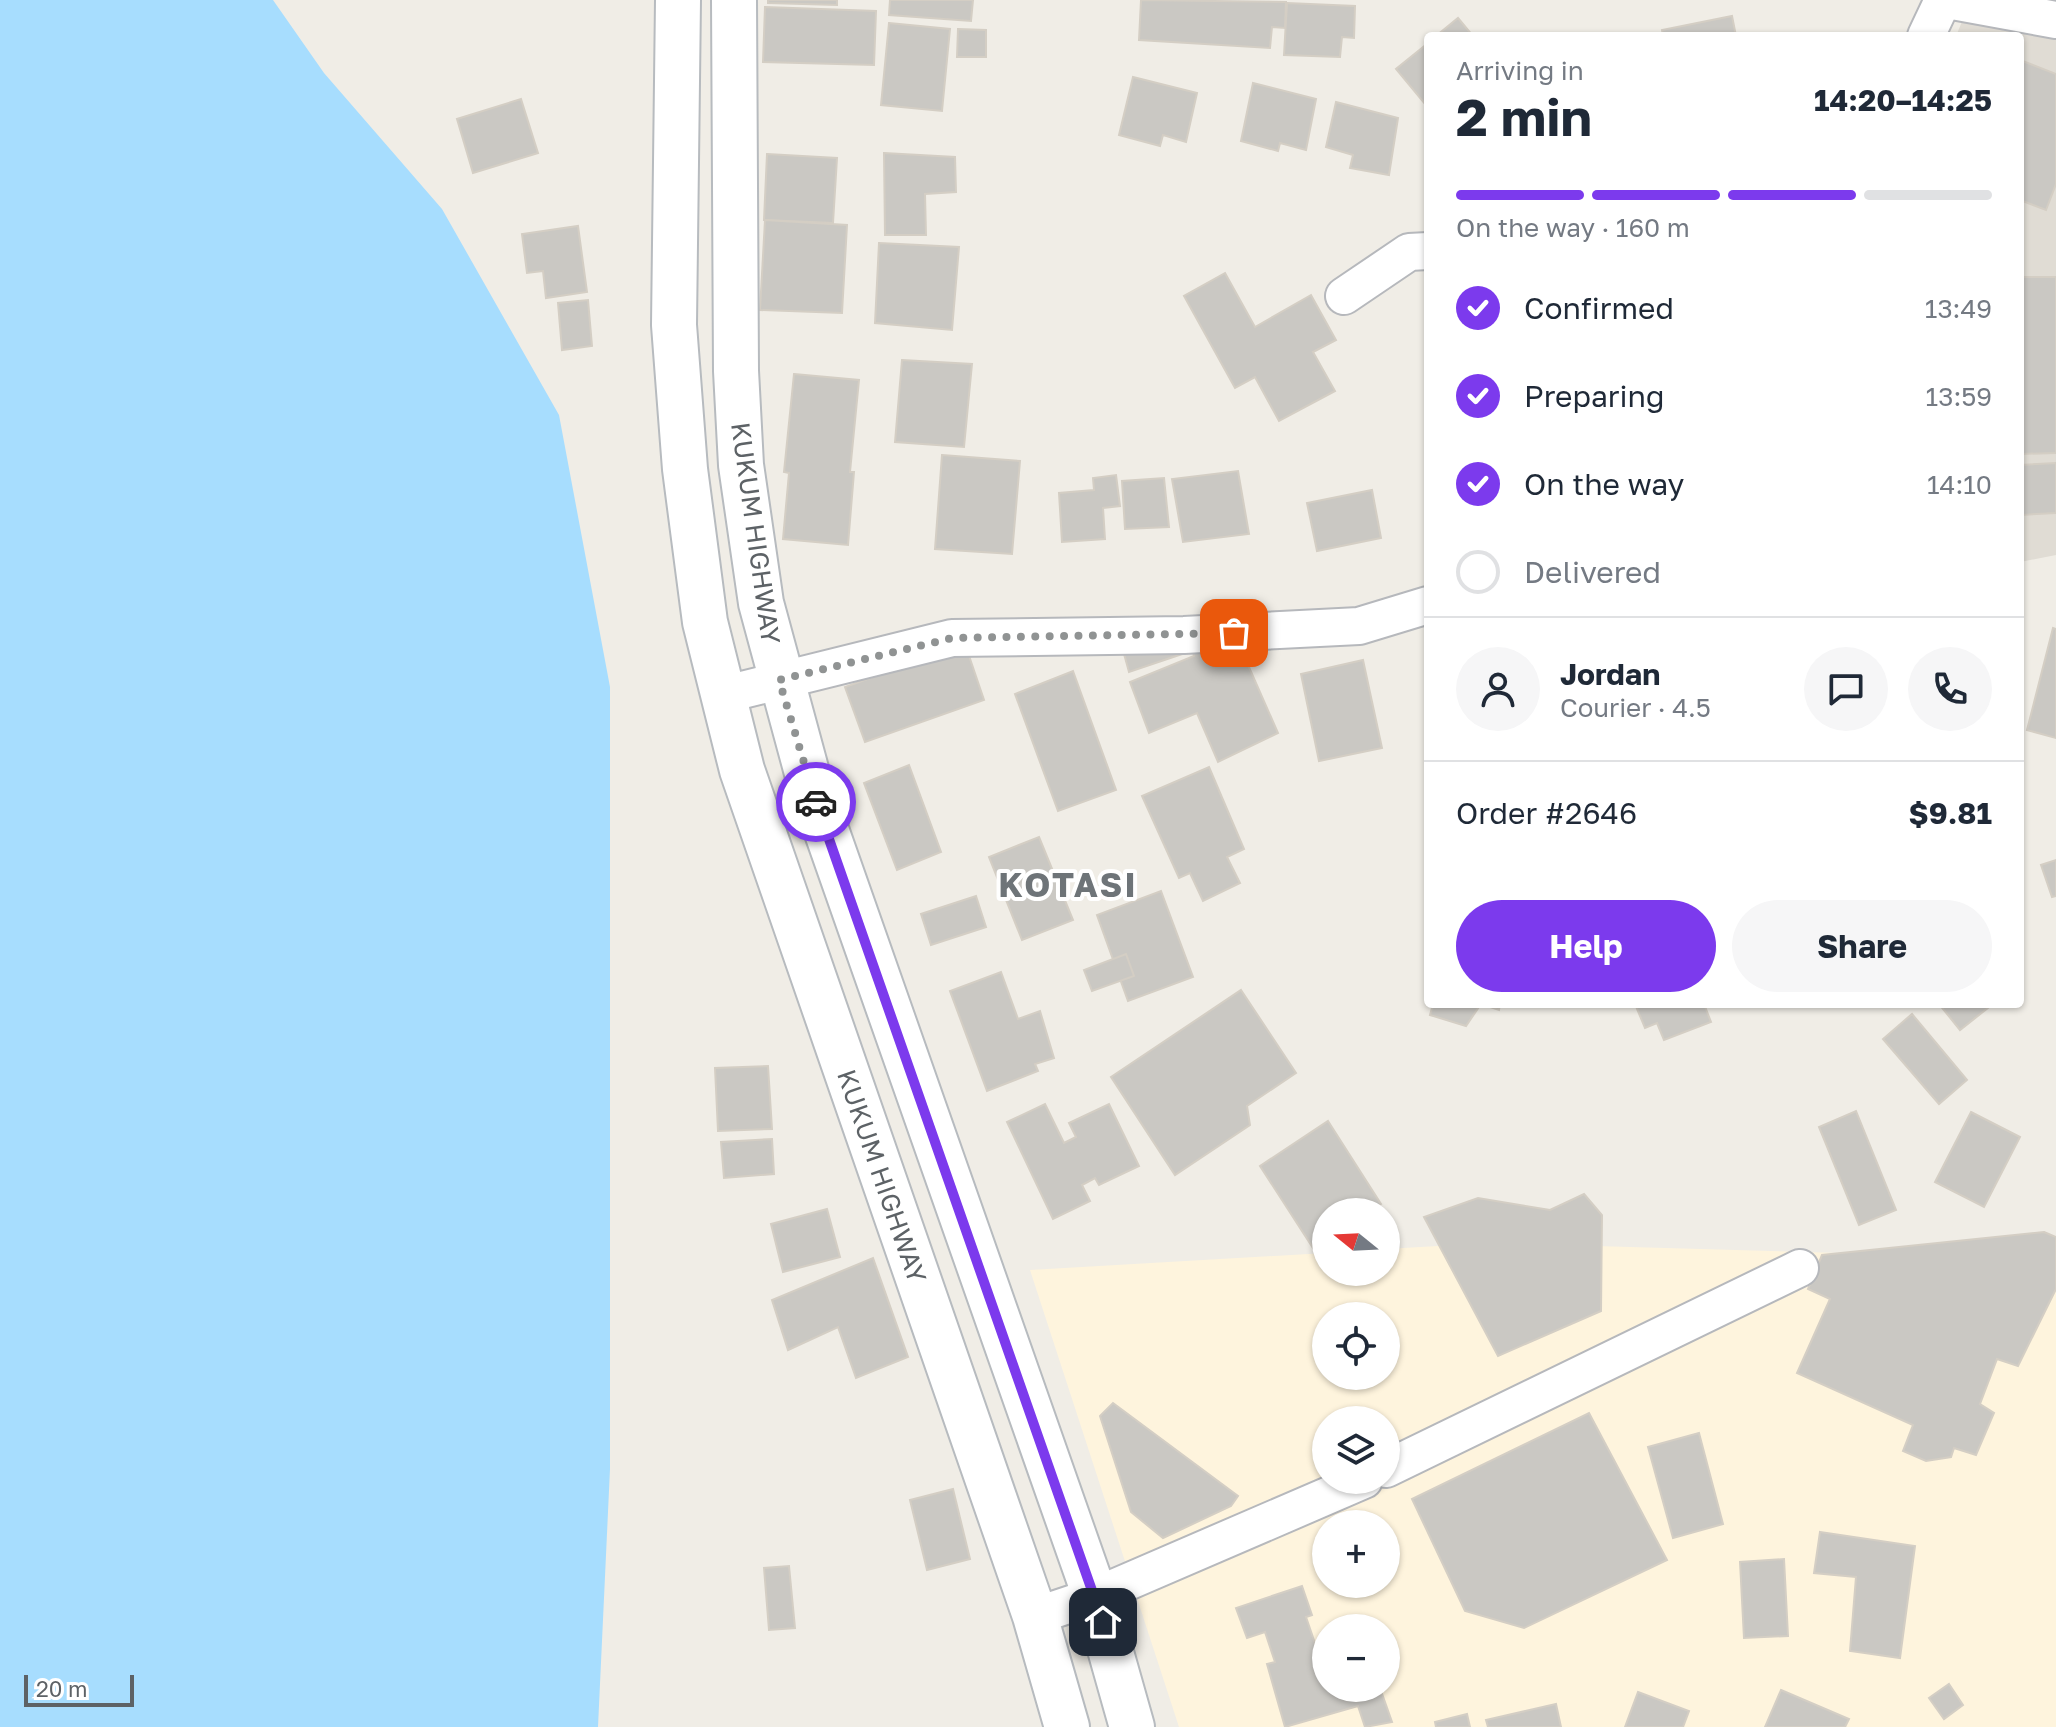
<!DOCTYPE html>
<html lang="en">
<head>
<meta charset="utf-8">
<style>
	body { margin:0; font-family:"Golos Text",sans-serif; background:#f6f6f7; color:#1f2937; height:100vh; display:flex; flex-direction:column; font-size:30px; white-space:nowrap }
	* { box-sizing:border-box; margin:0 }
	p { font-size:26px; color:#747a83 }
	.icon { flex:none; width:44px; height:44px; fill:none; stroke:currentColor; stroke-width:2; stroke-linecap:round; stroke-linejoin:round }
	.map { position:relative; flex:1; overflow:hidden }
	.sheet { position:absolute; left:1424px; top:32px; width:600px; height:976px; display:flex; flex-direction:column; background:#fff; border-radius:8px; box-shadow:0 2px 6px #0004 }
	.sheet>* { flex:none }
	.needle { width:52px; rotate:288deg }
	.fabs { position:absolute; left:1312px; top:1198px; display:grid; gap:16px }
	.fabs a { display:grid; place-items:center; width:88px; height:88px; border-radius:50%; background:#fff; box-shadow:0 2px 6px #0004; font-size:40px }
	.scale { position:absolute; left:24px; bottom:20px; width:110px; box-sizing:border-box; padding-left:8px; border:4px solid #5d6266; border-top:0; font-size:22px; line-height:28px; white-space:nowrap; color:#5d6266; -webkit-text-stroke:6px #fff; paint-order:stroke }
	.pin { position:absolute; display:grid; place-items:center; width:68px; height:68px; color:#fff; margin:-34px; border-radius:16px; box-shadow:0 4px 12px #0006 }
	.courier { position:absolute; display:grid; place-items:center; width:80px; height:80px; margin:-40px; border:6px solid #7c3aed; border-radius:50%; background:#fff; color:#222; box-shadow:0 2px 10px #0007 }
	.head em { font-style:normal; font-weight:700 }
	.head div { display:flex; flex-direction:column-reverse }
	.head { display:flex; align-items:center; justify-content:space-between; height:136px; padding:0 32px }
	h1 { font-size:52px; font-weight:700; line-height:60px }
	.bar { display:grid; grid-template-columns:repeat(4,1fr); gap:12px 8px; align-content:center; height:96px; padding:0 32px }
	.bar i { height:10px; border-radius:6px; background:#e0e1e3 }
	.bar .active { background:#7c3aed }
	.bar p { grid-column:span 4 }
	.line { display:flex; align-items:center; gap:20px; padding:0 32px; border-top:2px solid #e0e1e3 }
	.line div { flex:1 }
	.round { display:grid; place-items:center; flex:none; width:84px; height:84px; border-radius:42px; background:#f6f6f7 }
	ol { padding:0 32px; list-style:none }
	li { display:flex; align-items:center; gap:24px; height:88px }
	li p { margin-inline-start:auto }
	li .icon { padding:8px; border-radius:50%; background:#7c3aed; color:#fff; stroke-width:4 }
	li:last-child { color:#747a83 }
	li i { width:44px; height:44px; border:4px solid #e0e1e3; border-radius:50% }
	.cta { display:flex; gap:16px; margin-top:auto; padding:16px 32px }
	.cta a { flex:1; height:92px; border-radius:48px; background:#7c3aed; color:#fff; font-size:32px; font-weight:700; line-height:92px; text-align:center }
	.cta a+a { background:#f6f6f7; color:#1f2937 }
	.map>svg:first-child { display:block }
</style>
</head>
<body>
<div class="map">
<svg width="2056" height="1727" viewBox="0 0 2056 1727">
	<rect width="100%" height="100%" fill="#f0ede6"/>
	<!-- commercial -->
	<path fill="#fef4dd" fill-rule="evenodd" d="M1490 1243 2056 1259V1727H1179L1030 1270 1326 1253V1272H1386V1249ZM1326 1316H1386V1376H1326ZM1326 1420H1386V1480H1326ZM1326 1524H1386V1584H1326ZM1326 1628H1386V1688H1326Z"/>
	<!-- education -->
	<polygon fill="#e0dcd4" points="1971,0 2056,0 2056,555 2020,562 2020,36 1956,36"/>
	<!-- water -->
	<polygon fill="#a7ddfe" points="0,0 273,0 324,73 442,209 559,415 610,687 610,1469 598,1727 0,1727"/>
	<!-- building -->
	<g fill="#cac8c3" stroke="#d4cec4" stroke-width="2">
		<polygon points="768,0 837,0 837,5 768,3"/>
		<polygon points="890,0 973,0 971,21 889,15"/>
		<polygon points="1141,0 1286,2 1285,28 1272,27 1270,48 1139,40"/>
		<polygon points="1287,3 1355,6 1354,38 1342,37 1340,57 1284,55"/>
		<polygon points="765,7 876,11 874,65 763,62"/>
		<polygon points="1732,16 1736,36 1663,36 1662,30"/>
		<polygon points="1458,18 1473,36 1436,36"/>
		<polygon points="889,23 950,29 942,111 881,105"/>
		<polygon points="958,29 986,30 986,57 957,57"/>
		<polygon points="1428,43 1428,102 1425,104 1396,69"/>
		<polygon points="2020,60 2056,74 2056,184 2046,210 2020,200"/>
		<polygon points="1133,77 1197,93 1186,142 1163,135 1160,146 1119,135"/>
		<polygon points="1253,83 1316,99 1306,150 1280,143 1278,151 1241,141"/>
		<polygon points="521,99 538,153 473,173 457,119"/>
		<polygon points="1336,102 1398,118 1389,175 1350,168 1353,155 1326,147"/>
		<polygon points="884,153 955,157 956,192 925,194 926,235 885,235"/>
		<polygon points="767,154 837,158 833,223 764,220"/>
		<polygon points="765,220 847,225 842,313 760,310"/>
		<polygon points="578,226 587,292 546,298 543,271 527,273 522,234"/>
		<polygon points="879,243 959,247 952,330 875,323"/>
		<polygon points="1225,273 1255,327 1311,295 1336,340 1313,352 1335,391 1279,421 1255,377 1235,388 1184,296"/>
		<polygon points="2020,277 2056,277 2056,453 2020,454"/>
		<polygon points="588,300 592,346 562,350 558,303"/>
		<polygon points="902,360 972,364 964,447 895,442"/>
		<polygon points="794,374 859,380 850,472 854,472 848,545 783,539 789,473 784,472"/>
		<polygon points="942,455 1020,461 1012,554 935,549"/>
		<polygon points="2056,463 2056,513 2020,515 2020,465"/>
		<polygon points="1238,471 1249,534 1183,542 1172,479"/>
		<polygon points="1116,475 1120,506 1103,508 1105,539 1062,542 1059,493 1094,490 1093,478"/>
		<polygon points="1164,478 1169,527 1125,529 1122,481"/>
		<polygon points="1372,490 1381,538 1317,551 1307,503"/>
		<polygon points="1177,628 1185,653 1129,672 1121,643"/>
		<polygon points="2053,628 2056,629 2056,738 2027,730"/>
		<polygon points="1234,633 1278,733 1218,762 1197,713 1149,733 1130,682 1194,656 1192,647"/>
		<polygon points="965,644 984,700 865,742 845,687"/>
		<polygon points="1363,660 1382,748 1319,761 1301,674"/>
		<polygon points="1073,671 1116,790 1058,811 1015,694"/>
		<polygon points="909,765 941,852 897,870 864,783"/>
		<polygon points="1209,767 1244,849 1227,857 1240,883 1203,901 1190,873 1179,878 1142,796"/>
		<polygon points="1039,837 1073,920 1022,940 989,857"/>
		<polygon points="2056,860 2056,896 2052,897 2041,865"/>
		<polygon points="1161,891 1193,977 1128,1001 1097,915"/>
		<polygon points="976,896 986,927 931,945 921,914"/>
		<polygon points="1126,954 1134,976 1092,991 1084,970"/>
		<polygon points="1001,972 1018,1019 1040,1011 1054,1058 1035,1064 1038,1071 987,1091 950,991"/>
		<polygon points="1241,990 1296,1073 1247,1106 1250,1125 1175,1175 1111,1077"/>
		<polygon points="1433,1004 1500,1004 1499,1010 1481,1004 1466,1026 1430,1015"/>
		<polygon points="1635,1004 1704,1004 1711,1022 1664,1040 1657,1023 1645,1028"/>
		<polygon points="1939,1004 1993,1004 1960,1030"/>
		<polygon points="1912,1014 1967,1080 1939,1104 1883,1039"/>
		<polygon points="768,1066 772,1129 718,1131 715,1068"/>
		<polygon points="1045,1104 1064,1143 1076,1137 1069,1123 1109,1104 1139,1166 1099,1185 1095,1178 1082,1185 1090,1201 1053,1219 1007,1122"/>
		<polygon points="1856,1111 1896,1210 1859,1225 1819,1127"/>
		<polygon points="1971,1112 2020,1137 1984,1207 1935,1182"/>
		<polygon points="1328,1121 1381,1204 1368,1212 1326,1212 1326,1239 1313,1248 1260,1166"/>
		<polygon points="772,1139 774,1174 724,1178 721,1142"/>
		<polygon points="1584,1194 1602,1215 1601,1311 1498,1356 1424,1217 1478,1198 1550,1210"/>
		<polygon points="827,1209 840,1257 783,1272 771,1224"/>
		<polygon points="2044,1232 2056,1237 2056,1289 2018,1366 1997,1359 1980,1404 1994,1413 1976,1455 1954,1448 1951,1457 1926,1461 1903,1451 1913,1425 1797,1373 1830,1299 1808,1289 1822,1255"/>
		<polygon points="873,1258 908,1357 856,1378 838,1327 788,1350 772,1300"/>
		<polygon points="1113,1403 1238,1496 1231,1506 1163,1538 1131,1512 1100,1416"/>
		<polygon points="1589,1413 1667,1560 1524,1628 1465,1611 1412,1499"/>
		<polygon points="1699,1433 1723,1524 1673,1538 1648,1447"/>
		<polygon points="953,1489 970,1559 927,1570 910,1500"/>
		<polygon points="1820,1532 1915,1546 1900,1658 1850,1651 1856,1577 1814,1573"/>
		<polygon points="1784,1559 1788,1636 1744,1638 1740,1562"/>
		<polygon points="789,1566 795,1628 769,1630 764,1568"/>
		<polygon points="1302,1586 1312,1615 1306,1617 1317,1649 1326,1647 1326,1688 1380,1688 1392,1722 1365,1727 1358,1706 1285,1727 1267,1664 1275,1662 1265,1632 1247,1638 1236,1608"/>
		<polygon points="1949,1684 1963,1705 1944,1719 1929,1698"/>
		<polygon points="1781,1690 1849,1719 1845,1727 1765,1727"/>
		<polygon points="1638,1692 1689,1711 1683,1727 1625,1727"/>
		<polygon points="1556,1704 1561,1727 1488,1727 1486,1720"/>
		<polygon points="1467,1714 1470,1727 1436,1727 1435,1722"/>
	</g>
	<g fill="none" stroke-linecap="round" stroke-linejoin="round">
		<defs>
			<g id="street">
				<polyline points="1947,0 2056,20"/>
				<polyline points="1926,36 1943,0"/>
				<polyline points="1344,296 1409,252 1428,251"/>
				<polyline points="722,695 952,638 1184,635 1359,626 1428,605"/>
				<polyline points="1386,1469 1800,1268"/>
				<polyline points="1035,1616 1095,1596 1364,1480"/>
			</g>
			<g id="secondary">
				<polyline points="678,0 674,325 685,469 705,622 742,770 1035,1616 1067,1727"/>
				<polyline points="734,0 736,371 741,465 761,603 810,784 1095,1596 1132,1727"/>
			</g>
		</defs>
		<!-- street casing -->
		<use href="#street" stroke="#b6b8bc" stroke-width="40"/>
		<!-- secondary casing -->
		<use href="#secondary" stroke="#b7bbbf" stroke-width="48"/>
		<!-- street -->
		<use href="#street" stroke="#fff" stroke-width="36"/>
		<!-- secondary -->
		<use href="#secondary" stroke="#fff" stroke-width="44"/>
	</g>
	<g fill="none" stroke-linecap="round" stroke-linejoin="round">
		<!-- done -->
		<polyline stroke="#909393" stroke-width="8" stroke-dasharray="0 14.4" points="816,802 779,680 952,638 1234,633"/>
		<!-- route -->
		<polyline stroke="#7c3aed" stroke-width="10" points="816,802 1103,1622"/>
	</g>
	<g text-anchor="middle" dominant-baseline="central" stroke-width="8" stroke-linejoin="round" paint-order="stroke">
		<!-- street labels -->
		<g font-size="26" fill="#5d6266" stroke="#fff">
			<text transform="translate(756 533) rotate(82)">KUKUM HIGHWAY</text>
			<text transform="translate(882 1176) rotate(71)">KUKUM HIGHWAY</text>
		</g>
		<!-- district labels -->
		<g font-size="34" font-weight="bold" letter-spacing="2" fill="#6e7478" stroke="#fff">
			<text x="1068" y="884">KOTASI</text>
		</g>
	</g>
</svg>
<div class="fabs">
<a><svg class="needle" viewBox="-14 -14 28 28"><path d="M0-13l5 13h-10z" fill="#e53935"/><path d="M0 13l5-13h-10z" fill="#747a83"/></svg></a>
<a><svg class="icon" aria-label="locate" viewBox="0 0 24 24"><circle cx="12" cy="12" r="6"/><path d="M12 2v4M12 18v4M2 12h4M18 12h4"/></svg></a>
<a><svg class="icon" aria-label="layers" viewBox="0 0 24 24"><path d="M12 4l9 5-9 5-9-5zM3 14l9 5 9-5"/></svg></a>
<a>+</a>
<a>−</a>
</div>
<div class="scale">20 m</div>
<div class="pin" style="left:1234px;top:633px;background:#ea580c"><svg class="icon" aria-label="bag" viewBox="0 0 24 24"><path d="M5 8h14l-1 12H6zM9 8a3 3 0 0 1 6 0"/></svg></div>
<div class="pin" style="left:1103px;top:1622px;background:#1f2937"><svg class="icon" aria-label="home" viewBox="0 0 24 24"><path d="M3 11l9-7 9 7M6 9v11h12V9"/></svg></div>
<div class="courier" style="left:816px;top:802px"><svg class="icon" aria-label="car" viewBox="0 0 24 24"><path d="M5 17H2v-5l4-1 3-4h7l3 4 3 1v5h-3M9 17h6M6 11h13"/><circle cx="7" cy="17" r="2"/><circle cx="17" cy="17" r="2"/></svg></div>
<section class="sheet">
<div class="head"><div><h1>2 min</h1><p>Arriving in</p></div><em>14:20–14:25</em></div>
<div class="bar"><i class="active"></i><i class="active"></i><i class="active"></i><i></i><p>On the way · 160 m</p></div>
<ol>
<li><svg class="icon" aria-label="check" viewBox="0 0 24 24"><path d="M5 12l5 5 9-10"/></svg>Confirmed<p>13:49</p></li>
<li><svg class="icon" aria-label="check" viewBox="0 0 24 24"><path d="M5 12l5 5 9-10"/></svg>Preparing<p>13:59</p></li>
<li><svg class="icon" aria-label="check" viewBox="0 0 24 24"><path d="M5 12l5 5 9-10"/></svg>On the way<p>14:10</p></li>
<li><i></i>Delivered</li>
</ol>
<div class="line" style="height:144px"><a class="round"><svg class="icon" aria-label="person" viewBox="0 0 24 24"><circle cx="12" cy="8" r="4"/><path d="M4 21q1-7 8-7t8 7"/></svg></a><div><b>Jordan</b><p>Courier · 4.5</p></div><a class="round"><svg class="icon" aria-label="chat" viewBox="0 0 24 24"><path d="M4 5h16v11H9l-5 4z"/></svg></a><a class="round"><svg class="icon" aria-label="phone" viewBox="0 0 24 24"><path d="M5 4h4l2 5-3 2q2 4 5 5l2-3 5 2v4C11 20 4 13 5 4z"/></svg></a></div>
<div class="line" style="height:104px"><div>Order #2646</div><b>$9.81</b></div>
<div class="cta"><a>Help</a><a>Share</a></div>
</section>
</div>
</body>
</html>
